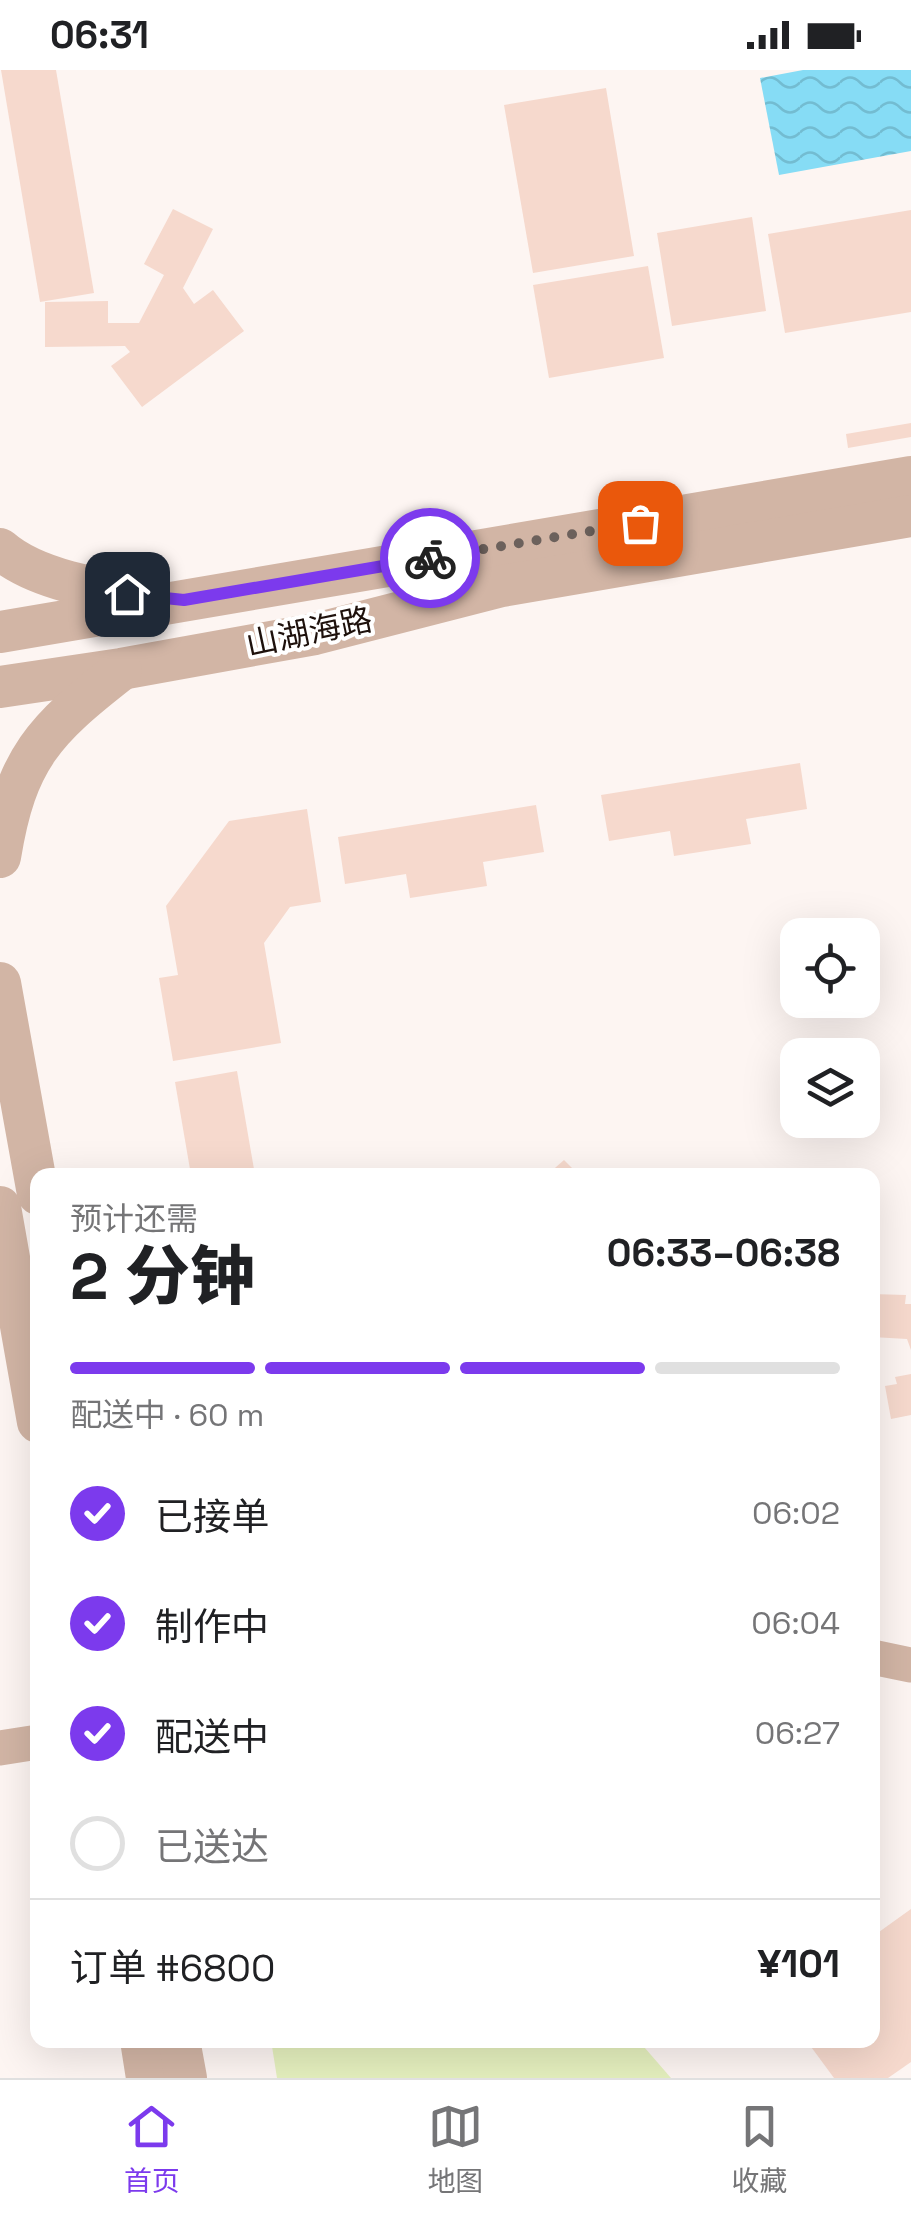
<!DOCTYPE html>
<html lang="zh">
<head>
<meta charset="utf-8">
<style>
	body { margin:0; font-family:"Space Grotesk","Noto Sans SC",sans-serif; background:#f2f2f2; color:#202124; height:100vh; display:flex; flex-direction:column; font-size:38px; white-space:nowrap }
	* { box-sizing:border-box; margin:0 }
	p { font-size:32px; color:#757577 }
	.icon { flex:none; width:55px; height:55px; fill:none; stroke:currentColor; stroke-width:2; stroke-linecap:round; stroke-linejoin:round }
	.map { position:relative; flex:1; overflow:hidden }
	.side { position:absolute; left:30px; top:1098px; width:850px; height:880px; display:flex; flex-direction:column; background:#fff; border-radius:20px; box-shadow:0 10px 40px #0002 }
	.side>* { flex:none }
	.fabs { position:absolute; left:780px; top:848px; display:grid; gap:20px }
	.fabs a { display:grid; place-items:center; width:100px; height:100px; border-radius:20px; background:#fff; box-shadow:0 10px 40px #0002; font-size:50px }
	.pin { position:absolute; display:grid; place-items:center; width:85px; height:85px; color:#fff; margin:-42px; border-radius:20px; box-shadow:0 5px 15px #0006 }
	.courier { position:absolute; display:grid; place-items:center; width:100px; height:100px; margin:-50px; border:8px solid #7c3aed; border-radius:50%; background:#fff; color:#222; box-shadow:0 2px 12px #0007 }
	.headline em { font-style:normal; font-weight:800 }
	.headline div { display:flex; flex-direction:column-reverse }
	.headline { display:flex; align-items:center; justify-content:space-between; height:170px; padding:0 40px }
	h1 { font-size:65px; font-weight:800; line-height:75px }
	.bar { display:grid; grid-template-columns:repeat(4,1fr); gap:15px 10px; align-content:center; height:120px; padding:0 40px }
	.bar i { height:12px; border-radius:8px; background:#e0e0e0 }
	.bar .on { background:#7c3aed }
	.bar p { grid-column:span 4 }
	.line { display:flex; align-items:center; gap:25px; padding:0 40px; border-top:2px solid #e0e0e0 }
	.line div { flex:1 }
	ol { padding:0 40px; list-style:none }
	li { display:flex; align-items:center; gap:30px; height:110px }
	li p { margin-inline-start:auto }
	li .icon { padding:10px; border-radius:50%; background:#7c3aed; color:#fff; stroke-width:4 }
	li:last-child { color:#757577 }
	li i { width:55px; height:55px; border:5px solid #e0e0e0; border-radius:50% }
	.status { display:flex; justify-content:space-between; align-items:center; height:70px; padding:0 50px; background:#fff; direction:ltr }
	.status svg { height:28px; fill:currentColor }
	.menu { display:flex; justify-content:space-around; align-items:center; height:140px; border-top:2px solid #e0e0e0; background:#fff; font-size:28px; color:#757577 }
	.menu a { display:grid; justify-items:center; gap:5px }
	.menu .on { color:#7c3aed }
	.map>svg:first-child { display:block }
</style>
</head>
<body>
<div class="status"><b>06:31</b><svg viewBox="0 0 49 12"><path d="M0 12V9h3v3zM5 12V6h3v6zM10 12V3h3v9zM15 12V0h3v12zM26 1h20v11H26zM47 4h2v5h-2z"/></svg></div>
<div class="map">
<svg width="911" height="2008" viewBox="0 0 911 2008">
	<defs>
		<pattern id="water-waves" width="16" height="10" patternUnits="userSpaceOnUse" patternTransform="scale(2.5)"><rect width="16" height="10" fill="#86dcf5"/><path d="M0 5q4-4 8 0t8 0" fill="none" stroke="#73bcd1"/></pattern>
	</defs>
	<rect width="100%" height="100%" fill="#fdf5f2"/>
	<!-- green -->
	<polygon fill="#e5f0be" points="271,1970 638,1970 671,2008 277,2008"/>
	<!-- water -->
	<polygon fill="url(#water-waves)" points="803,0 911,0 911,81 779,105 760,8"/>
	<!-- building -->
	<g fill="#f6d9cd">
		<polygon points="1,0 56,0 94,223 40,232"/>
		<polygon points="606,18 634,186 533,203 504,35"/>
		<polygon points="173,139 213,159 183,218 194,234 213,220 244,261 142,337 111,296 130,282 125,276 45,277 45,232 108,231 108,253 139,253 164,205 144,194"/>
		<polygon points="911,140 911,242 785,263 768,164"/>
		<polygon points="752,147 766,241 672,256 657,163"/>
		<polygon points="648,196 664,288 549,308 533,215"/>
		<polygon points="911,353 911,367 848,378 846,364"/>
		<polygon points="800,693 807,739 746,749 751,774 674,786 670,761 609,771 601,725"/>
		<polygon points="536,735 544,782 483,792 487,816 410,828 406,804 345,814 338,767"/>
		<polygon points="307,739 321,832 290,837 264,873 281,973 173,991 159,908 178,905 166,836 229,751"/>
		<polygon points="237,1001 255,1105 191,1105 175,1012"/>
		<polygon points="564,1090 579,1105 547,1105"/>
		<polygon points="872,1224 906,1225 905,1234 911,1234 911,1280 907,1269 872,1267"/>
		<polygon points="911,1304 911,1345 891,1349 885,1316 897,1314 895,1307"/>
		<polygon points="911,1839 911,1992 888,2008 834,2008 806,1970 872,1970 872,1867"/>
	</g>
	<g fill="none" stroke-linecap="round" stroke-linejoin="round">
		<!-- minor -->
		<g stroke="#d2b5a5" stroke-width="35">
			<polyline points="872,1587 911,1595"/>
			<polyline points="0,1678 38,1672"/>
		</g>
		<!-- tertiary -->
		<g stroke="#d2b5a5" stroke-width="42">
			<path d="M0 479C34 509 101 521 144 525"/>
			<polyline points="0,562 911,407"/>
			<polyline points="0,617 121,599 315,564 502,516 911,446"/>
			<path d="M0 787C16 688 44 660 121 600"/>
			<polyline points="0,913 38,1124"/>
			<polyline points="0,1137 38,1352"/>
			<polyline points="141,1970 147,2008"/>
			<polyline points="179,1970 186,2008"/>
		</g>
	</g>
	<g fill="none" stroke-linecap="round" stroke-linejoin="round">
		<!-- done -->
		<polyline stroke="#6c615c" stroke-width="10" stroke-dasharray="0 18" points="430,488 640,453"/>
		<!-- route -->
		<polyline stroke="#7c3aed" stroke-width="12" points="127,524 184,530 430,488"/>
	</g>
	<g text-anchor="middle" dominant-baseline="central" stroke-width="8" stroke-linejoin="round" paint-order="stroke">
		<!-- street labels -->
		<g font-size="32" fill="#1e110c" stroke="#fff">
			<text transform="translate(309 562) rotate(-12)">山湖海路</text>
		</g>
	</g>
</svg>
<div class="fabs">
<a><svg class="icon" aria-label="locate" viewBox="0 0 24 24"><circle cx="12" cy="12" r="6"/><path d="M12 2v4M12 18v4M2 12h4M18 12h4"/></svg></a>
<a><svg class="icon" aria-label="layers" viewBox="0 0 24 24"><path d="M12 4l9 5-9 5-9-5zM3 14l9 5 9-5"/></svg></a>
</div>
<div class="pin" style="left:640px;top:453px;background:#ea580c"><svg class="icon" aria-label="bag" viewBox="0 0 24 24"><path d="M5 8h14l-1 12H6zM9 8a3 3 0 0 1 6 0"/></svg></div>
<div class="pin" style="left:127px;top:524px;background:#1f2937"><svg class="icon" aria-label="home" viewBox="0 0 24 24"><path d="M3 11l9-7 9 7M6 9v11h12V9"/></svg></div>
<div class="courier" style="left:430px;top:488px"><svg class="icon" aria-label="bike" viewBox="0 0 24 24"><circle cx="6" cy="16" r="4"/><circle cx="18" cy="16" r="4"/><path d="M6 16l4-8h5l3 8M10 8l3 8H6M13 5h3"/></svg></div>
<section class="side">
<div class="headline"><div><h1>2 分钟</h1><p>预计还需</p></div><em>06:33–06:38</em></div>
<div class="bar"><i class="on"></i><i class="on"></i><i class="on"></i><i></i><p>配送中 · 60 m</p></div>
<ol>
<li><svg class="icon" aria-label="check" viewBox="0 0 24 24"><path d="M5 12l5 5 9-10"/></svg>已接单<p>06:02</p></li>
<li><svg class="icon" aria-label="check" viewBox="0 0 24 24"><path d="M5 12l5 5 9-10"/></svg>制作中<p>06:04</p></li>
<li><svg class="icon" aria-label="check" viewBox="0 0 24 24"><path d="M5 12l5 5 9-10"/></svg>配送中<p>06:27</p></li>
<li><i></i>已送达</li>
</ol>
<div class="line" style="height:130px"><div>订单 #6800</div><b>¥101</b></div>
</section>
</div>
<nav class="menu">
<a class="on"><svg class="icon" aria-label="home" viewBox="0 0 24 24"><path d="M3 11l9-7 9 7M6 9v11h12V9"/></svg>首页</a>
<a><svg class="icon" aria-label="map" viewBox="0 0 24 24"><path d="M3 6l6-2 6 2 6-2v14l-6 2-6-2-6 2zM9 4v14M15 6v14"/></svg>地图</a>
<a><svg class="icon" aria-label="saved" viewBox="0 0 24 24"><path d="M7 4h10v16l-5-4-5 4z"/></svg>收藏</a>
</nav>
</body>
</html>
